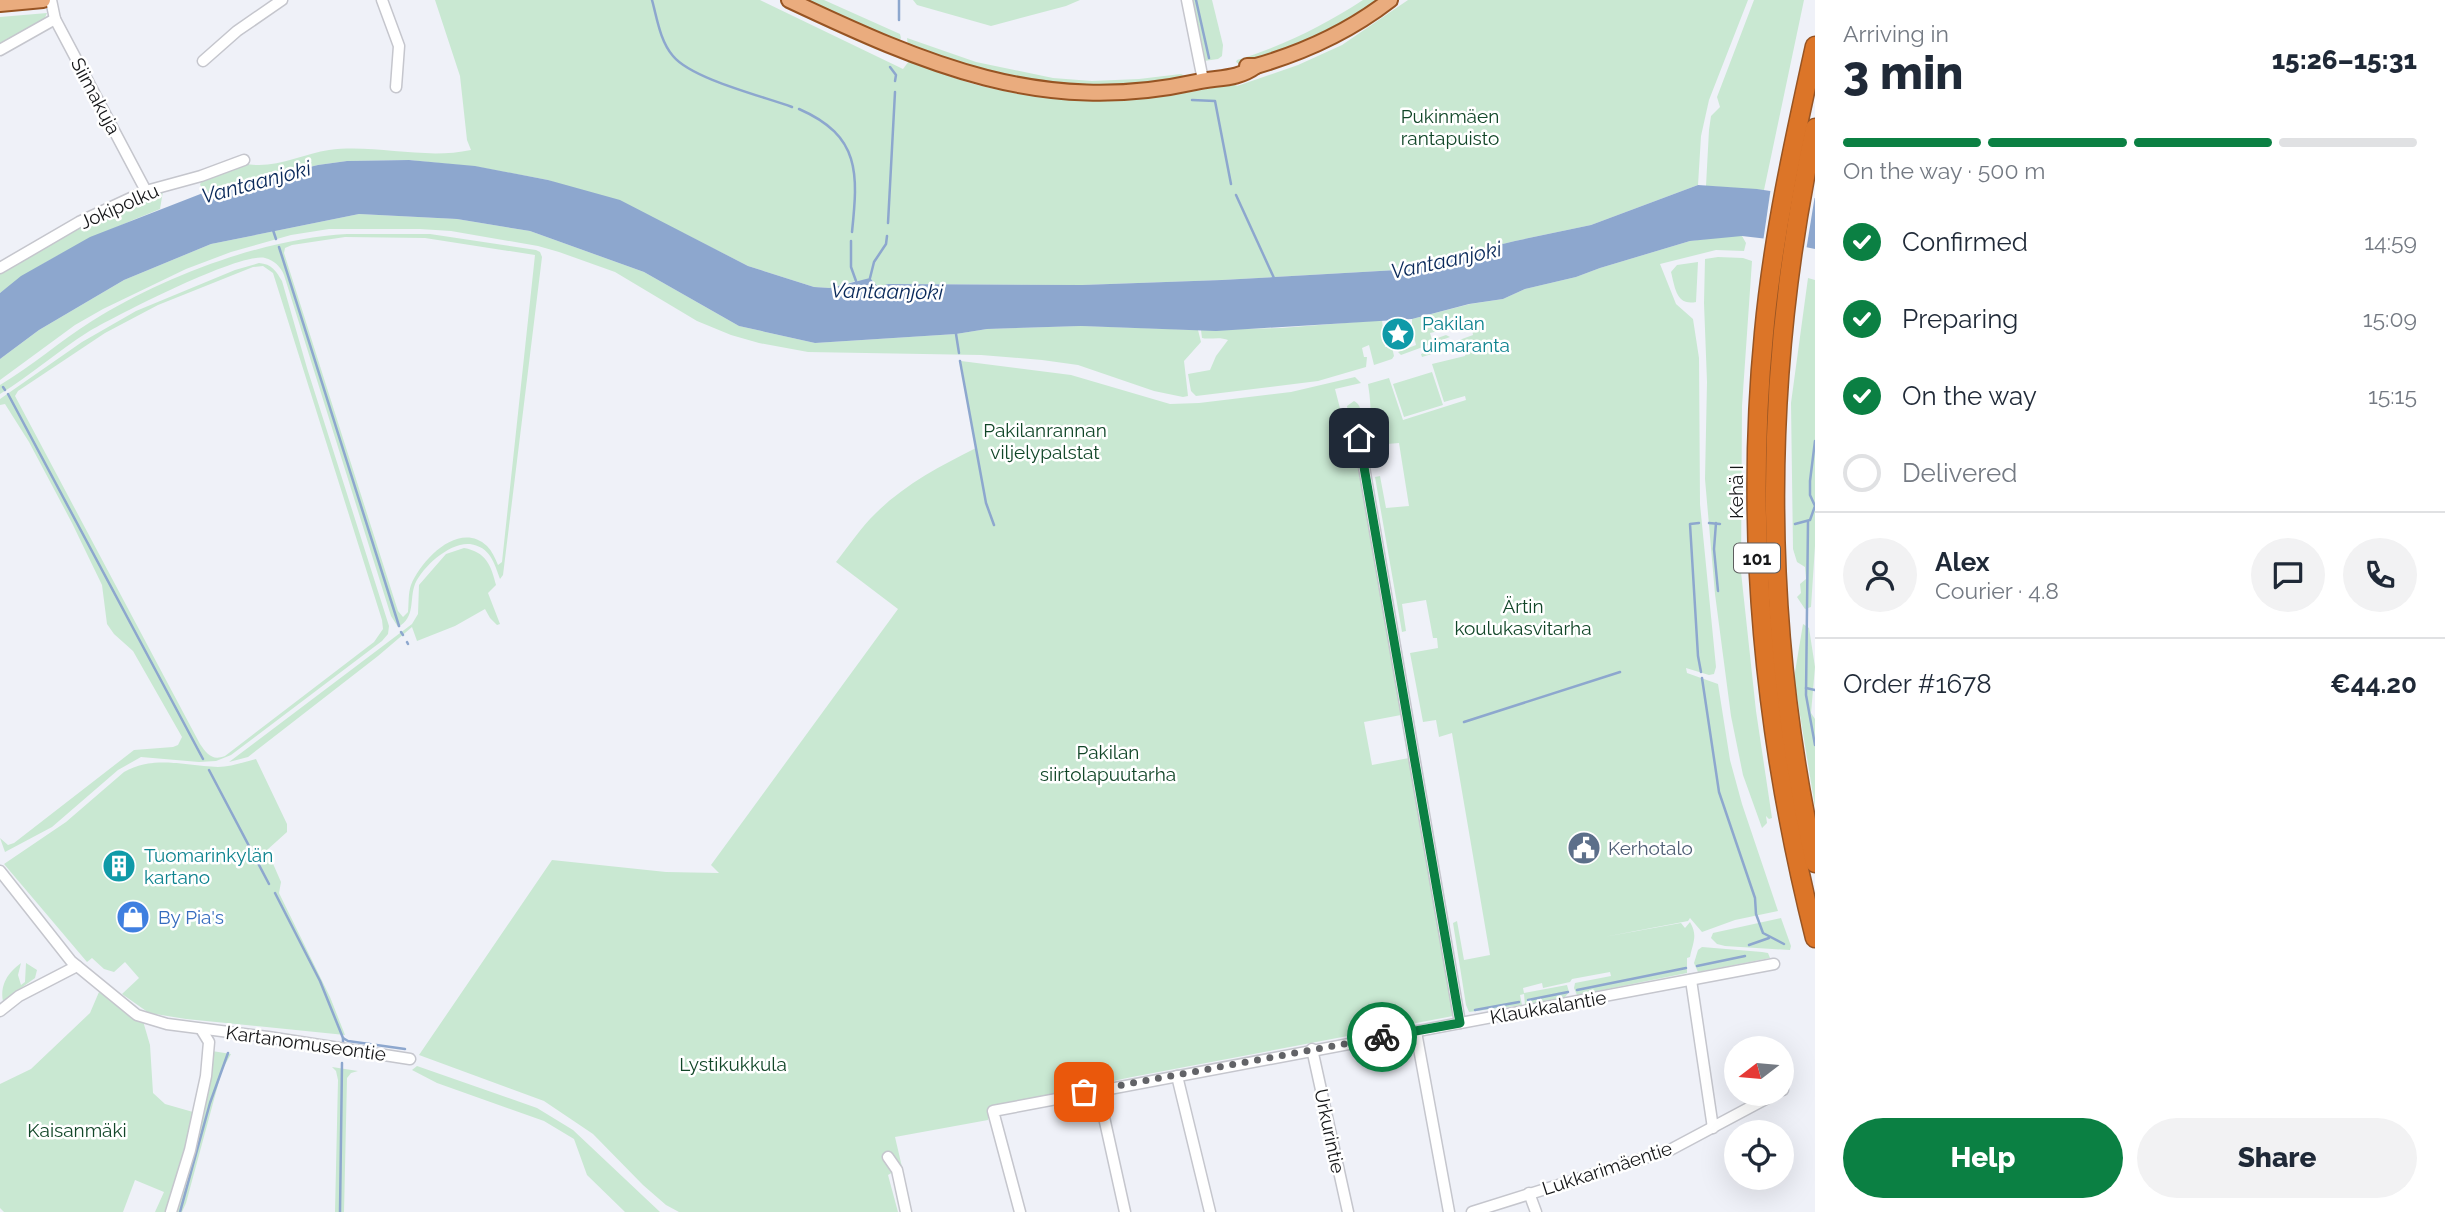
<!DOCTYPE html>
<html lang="en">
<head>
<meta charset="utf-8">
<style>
	body { margin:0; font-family:Raleway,sans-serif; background:#f2f2f3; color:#1f2937; height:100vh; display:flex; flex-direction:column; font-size:26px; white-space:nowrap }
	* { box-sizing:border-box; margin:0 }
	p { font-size:23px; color:#747a83 }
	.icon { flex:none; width:38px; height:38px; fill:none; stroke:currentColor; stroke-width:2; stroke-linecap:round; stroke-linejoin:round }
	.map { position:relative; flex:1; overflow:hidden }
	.side { display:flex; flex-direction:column; background:#fff; width:630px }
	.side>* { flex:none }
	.needle { width:46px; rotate:254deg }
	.controls { position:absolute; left:1724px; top:1036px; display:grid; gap:14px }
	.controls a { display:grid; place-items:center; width:70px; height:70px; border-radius:50%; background:#fff; box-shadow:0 7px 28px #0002; font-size:35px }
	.pin { position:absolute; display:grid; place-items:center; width:60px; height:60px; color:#fff; margin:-30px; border-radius:14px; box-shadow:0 4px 10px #0006 }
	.courier { position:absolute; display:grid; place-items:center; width:70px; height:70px; margin:-35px; border:5px solid #0b8043; border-radius:50%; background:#fff; color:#222; box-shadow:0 2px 9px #0007 }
	.headline em { font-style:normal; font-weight:800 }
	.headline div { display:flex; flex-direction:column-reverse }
	.headline { display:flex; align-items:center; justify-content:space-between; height:119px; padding:0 28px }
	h1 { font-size:46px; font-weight:800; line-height:52px }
	.bar { display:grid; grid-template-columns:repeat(4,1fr); gap:10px 7px; align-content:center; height:84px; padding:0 28px }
	.bar i { height:9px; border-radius:5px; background:#e0e1e3 }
	.bar .active { background:#0b8043 }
	.bar p { grid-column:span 4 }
	.line { display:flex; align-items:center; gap:18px; padding:0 28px; border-top:2px solid #e0e1e3 }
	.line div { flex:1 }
	.round { display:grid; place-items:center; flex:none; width:74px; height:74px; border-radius:37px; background:#f2f2f3 }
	ol { padding:0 28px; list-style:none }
	li { display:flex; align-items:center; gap:21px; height:77px }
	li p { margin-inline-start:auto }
	li .icon { padding:7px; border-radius:50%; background:#0b8043; color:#fff; stroke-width:4 }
	li:last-child { color:#747a83 }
	li i { width:38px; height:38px; border:4px solid #e0e1e3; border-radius:50% }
	.action { display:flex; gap:14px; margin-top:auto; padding:14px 28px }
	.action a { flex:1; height:80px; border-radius:42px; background:#0b8043; color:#fff; font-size:28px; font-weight:800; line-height:80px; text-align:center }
	.action a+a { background:#f2f2f3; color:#1f2937 }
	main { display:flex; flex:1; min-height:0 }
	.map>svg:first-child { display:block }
</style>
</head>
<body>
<main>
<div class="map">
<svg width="1815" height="1212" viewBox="0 0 1815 1212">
	<rect width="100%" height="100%" fill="#eff1f8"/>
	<!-- green -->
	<g fill="#c9e8d2" fill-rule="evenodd">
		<path d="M435 0H760L903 69 909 61C936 71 962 82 990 88 1070 107 1155 102 1234 83L1237 86 1298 65 1342 45 1408 0H1748L1709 100 1701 136 1698 185 1591 225 1515 241 1445 258 1415 269 1222 280 1082 285 888 284 878 287 872 280 856 281 830 288 814 287 748 266 685 234 548 180 478 167 409 160 347 161 318 165 203 193 200 184 204 179 244 163C270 171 302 154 329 150 376 144 424 160 471 150L467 140 460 76Z"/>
		<polygon points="803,0 824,0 900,34 901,38 899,41 855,25"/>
		<polygon points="913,0 1080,0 1066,6 991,26 917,5"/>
		<polygon points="1191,0 1212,0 1223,45 1222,56 1218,59 1204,61"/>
		<path d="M1363 0H1380C1335 31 1292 50 1239 64L1236 62 1237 60C1283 46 1323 26 1363 0Z"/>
		<polygon points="1754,0 1804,0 1764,190 1706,186 1709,130 1711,116 1720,107 1717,97"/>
		<polygon points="47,13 44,20 0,44 0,17"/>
		<path d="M907 38 976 62 1053 78 1092 81 1139 79 1181 74 1185 76C1119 97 1040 88 974 69 952 63 930 54 908 46Z"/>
		<path d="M155 191H163L160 209C103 232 48 256 0 293V272L76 228Z"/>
		<polygon points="359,214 457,219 530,231 644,272 739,326 815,343 956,334 987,329 1081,326 1198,330 1201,342 1184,361 1188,396 1183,397 1154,391 1078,365 1042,360 981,355 808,352 759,343 731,335 697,321 615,272 559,252 538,246 451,231 420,229 329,229 291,235 231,252 186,269 103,309 75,325 0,380 0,359 39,330 124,280 211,244"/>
		<path d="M347 234H430L536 250 540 252 542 257 503 575 500 579C494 562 490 547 470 544 450 542 423 566 415 584 409 600 416 617 398 627L391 616 284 275C281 267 274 260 265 258 239 252 115 316 88 332 58 351 31 375 0 394V385C32 366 60 341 92 321 164 276 262 239 347 234ZM345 237 425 238 535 255 502 562 498 565C495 558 492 551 487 546 459 520 421 560 411 585 408 594 409 602 408 612L403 617 398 611 284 253 285 248 292 245Z"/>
		<path d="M1727 236H1742L1746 243 1744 251 1716 250 1660 264 1676 304 1693 319 1699 358 1700 504 1716 667 1714 674 1709 675 1686 668 1687 673 1718 684 1730 760 1742 804 1778 911 1735 920 1702 932 1690 918 1688 921 1604 937 1681 923 1685 928 1690 922C1698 936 1693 942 1690 957L1687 958V973L1577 995 1574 988 1575 983 1611 976 1610 972 1572 979 1570 982 1543 988 1542 983 1523 988 1524 993 1567 985 1569 992 1565 997 1525 1005 1524 994 1520 995 1522 1005 1469 1012 1466 1005 1453 923 1457 921 1464 960 1490 955 1452 733 1439 737 1436 720 1423 722 1410 653 1438 648 1437 638H1433L1426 600 1402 604 1406 631 1402 632 1375 477 1380 476 1386 508 1409 506 1399 443 1375 445 1379 466 1374 467C1369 438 1373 412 1368 384L1389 378 1403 420 1466 400 1465 396 1444 402 1432 364 1465 356 1467 350 1465 346 1455 349 1454 347 1422 357 1421 354 1473 335 1472 329 1452 328 1430 333 1432 340 1446 335 1450 337 1401 355 1398 352 1416 345 1412 329V319L1470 304 1503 299 1525 289 1576 277 1600 268 1690 241Z"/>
		<polygon points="1718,257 1743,258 1752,261 1742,406 1741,572 1756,711 1772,818 1769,819 1766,816 1767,823 1762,828 1743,775 1731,716 1715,594 1705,479 1707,382 1704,303 1705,259"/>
		<path d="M1698 262 1696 302C1676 306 1675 287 1671 272L1677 265Z"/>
		<path d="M259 263C272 264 276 271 282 281L307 368 389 626 388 634 382 641 231 755 216 761 199 762 141 757 118 770 52 827 5 852 0 838 8 845 14 843 134 750 173 747 178 745 182 737 133 651 114 634 107 624 102 585 72 523 29 442 5 404 0 405V399L82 342 136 311 235 270ZM263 266 273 273 382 620 383 629 374 642 225 756C212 761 207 754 200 744L15 396 18 391 105 333 158 305 253 267Z"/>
		<polygon points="1808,278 1815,280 1815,546 1811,607 1805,609 1797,597 1801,593 1800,584 1806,579 1805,567 1797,562 1793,549 1791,403"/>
		<path d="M1382 320 1385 347H1392L1394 356 1392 359 1374 365 1369 345 1362 348 1364 357H1367L1366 367 1318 381 1196 396 1191 391 1188 374 1210 370 1216 356 1228 340C1219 336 1210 340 1202 338L1201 330 1281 328Z"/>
		<path d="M961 361 1071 375 1170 404 1199 403 1291 392 1355 377 1361 383 1335 389 1342 416 1353 439 1401 715 1364 722 1372 765 1409 758 1453 1016 1132 1077 988 1108V1120L895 1137 902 1167 888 1175 898 1212H679L666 1205 643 1185 593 1134 544 1101 419 1055 552 860 666 872 719 873 711 865 898 609 836 562C847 548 858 532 870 519 900 487 938 467 976 448Z"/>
		<polygon points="1432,372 1443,405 1404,417 1393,384"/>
		<path d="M1354 401C1364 406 1360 417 1359 426L1356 428 1349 419 1347 406Z"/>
		<path d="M464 548C486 552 491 565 496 585L488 593 500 624 497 625 490 618 485 609 455 626 417 641 412 627 378 656 248 757 229 762 412 624 418 614 419 585 446 554Z"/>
		<polygon points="1803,624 1809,628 1815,667 1811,713 1815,719 1815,807 1794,678"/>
		<path d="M256 759 287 824V832L267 850 281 882 279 893 330 997 345 1035 186 1019 149 1013 122 994 139 978 125 962 114 972 104 969 92 958 87 962 4 864 66 822 124 772C154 755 185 766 218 767 230 767 244 762 256 759Z"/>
		<polygon points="1781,918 1791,946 1790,950 1725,946 1717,944 1711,938 1713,933"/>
		<polygon points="1702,947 1762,952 1768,953 1770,958 1698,972 1694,963 1698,950"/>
		<path d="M21 963 18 975 21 985 25 982 26 963 37 970 35 978 3 1001C0 984 8 973 21 963Z"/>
		<polygon points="99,992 143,1021 150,1045 153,1093 165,1104 193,1112 180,1172 165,1212 155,1212 164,1192 135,1180 123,1212 4,1212 0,1208 0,1084 31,1069 90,1013"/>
		<polygon points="212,1051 231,1054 222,1070 186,1203 182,1212 176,1212 184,1184"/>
		<polygon points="417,1066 537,1108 573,1130 660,1212 625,1212 587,1175 574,1139 544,1121 437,1083 412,1070"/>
		<polygon points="332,1067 358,1071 351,1073 347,1078 344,1212 335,1212 338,1080 336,1071"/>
	</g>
	<!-- water -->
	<polygon fill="#8da7ce" points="409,160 475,166 548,180 620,200 748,266 814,287 830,288 870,278 878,287 888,284 1082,285 1222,280 1415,269 1445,258 1515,241 1591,225 1698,185 1757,189 1815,198 1815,249 1768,239 1742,236 1690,241 1600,268 1576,277 1525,289 1503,299 1469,304 1412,319 1216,331 1081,326 987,329 956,334 815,343 739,326 644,272 530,231 457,219 359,214 211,244 124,280 39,330 0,359 0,293 21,276 90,237 203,193 318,165 347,161"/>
	<!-- pier -->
	<g fill="#eff1f8">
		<polygon points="1771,187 1791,191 1768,242 1763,242"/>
		<polygon points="1796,191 1815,195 1806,251 1787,246"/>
	</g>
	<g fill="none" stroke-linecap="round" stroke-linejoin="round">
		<!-- stream -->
		<g stroke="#8da7ce" stroke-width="2.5">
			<path d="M652 0C657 18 660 41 673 56 692 79 762 96 792 107"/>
			<polyline points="1196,0 1209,58"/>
			<polyline points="899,20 899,0"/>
			<polyline points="890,67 896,75 895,81"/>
			<polyline points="1192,100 1215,101 1231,184"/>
			<path d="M799 109C861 136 858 174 852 232"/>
			<polyline points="1236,195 1274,278"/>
			<polyline points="888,223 895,92"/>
			<polyline points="273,230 276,239"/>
			<polyline points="851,241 851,267 856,281"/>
			<polyline points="279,247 399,626"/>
			<polyline points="870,278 874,262 886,244 887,236"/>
			<polyline points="956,334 959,353"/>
			<polyline points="960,361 986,503 994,525"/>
			<polyline points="3,387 5,390"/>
			<polyline points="8,394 203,759"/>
			<polyline points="1808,522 1806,695 1815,745"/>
			<polyline points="1699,523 1690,524 1698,656 1701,672"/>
			<polyline points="1709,523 1720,524"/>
			<polyline points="1716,523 1714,549 1718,591"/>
			<polyline points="1795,524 1810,520 1815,506 1810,495 1810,481 1815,441"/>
			<polyline points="401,632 403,635"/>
			<polyline points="407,642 408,644"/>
			<polyline points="1702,678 1719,792 1755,898 1756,914 1763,933 1784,944"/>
			<polyline points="1806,688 1815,690"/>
			<polyline points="1464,722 1620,672"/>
			<polyline points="209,770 269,884"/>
			<polyline points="275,893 320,981 343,1038 343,1045"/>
			<polyline points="1749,945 1769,938"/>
			<polyline points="1697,966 1745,956"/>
			<polyline points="1577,990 1686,968"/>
			<polyline points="1528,1000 1568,992"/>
			<polyline points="1475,1010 1519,1002"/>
			<polyline points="343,1038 348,1041 405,1049"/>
			<polyline points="180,1212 210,1103 228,1053"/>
			<polyline points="340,1212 342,1063"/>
		</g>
		<defs>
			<g id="street">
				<polyline points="51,0 55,19 146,191"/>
				<polyline points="382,0 399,46 396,87"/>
				<polyline points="1187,0 1203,80"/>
				<polyline points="0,50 55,19"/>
				<polyline points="203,61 237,31 282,0"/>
				<polyline points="0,268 79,222 146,191 201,176 244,160"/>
				<polyline points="1359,438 1460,1023"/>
				<polyline points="0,871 71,961 137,1015 167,1024 268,1037 410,1059"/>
				<polyline points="1691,980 1713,1128"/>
				<polyline points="0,1011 19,996 77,966"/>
				<polyline points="1416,1032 1449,1212"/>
				<polyline points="1312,1049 1348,1212"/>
				<polyline points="1177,1076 1210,1212"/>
				<polyline points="1098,1090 1125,1212"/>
				<polyline points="1782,1090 1783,1090"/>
				<polyline points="888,1157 897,1170 906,1212"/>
				<polyline points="1529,1193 1536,1212"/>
				<polyline points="171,1212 190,1150 206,1076 209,1042 201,1029"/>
				<polyline points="1020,1212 993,1111 1774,964"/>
				<polyline points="1472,1212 1670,1150 1775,1094"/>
			</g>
			<g id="primary">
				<path d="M789 0C925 64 1042 116 1196 82 1218 77 1237 80 1256 66"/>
				<polyline points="0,4 43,0"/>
				<path d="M1247 66H1256C1305 52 1350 31 1390 0"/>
			</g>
			<g id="highway">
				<path d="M1815 46C1794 141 1773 236 1764 333 1744 539 1765 739 1815 938"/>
				<path d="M1815 128C1762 371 1761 620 1815 863"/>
			</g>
		</defs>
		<!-- street casing -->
		<use href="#street" stroke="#c5c6cd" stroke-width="13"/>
		<!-- primary casing -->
		<use href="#primary" stroke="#975423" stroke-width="18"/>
		<!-- highway casing -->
		<use href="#highway" stroke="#975423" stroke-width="21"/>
		<!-- street -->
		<use href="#street" stroke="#fff" stroke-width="10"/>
		<!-- primary -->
		<use href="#primary" stroke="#eaac7e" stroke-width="14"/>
		<!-- highway -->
		<use href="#highway" stroke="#dc7528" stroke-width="18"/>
	</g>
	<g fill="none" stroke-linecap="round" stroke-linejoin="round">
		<!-- done -->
		<polyline stroke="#626367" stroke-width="7" stroke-dasharray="0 12.6" points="1084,1092 1382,1037"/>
		<!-- route -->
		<polyline stroke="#0b8043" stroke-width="9" points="1359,438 1460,1023 1382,1037"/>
	</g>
	<!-- icons -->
	<defs>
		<symbol id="sight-disc" viewBox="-11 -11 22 22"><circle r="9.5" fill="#0f9aa8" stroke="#fff"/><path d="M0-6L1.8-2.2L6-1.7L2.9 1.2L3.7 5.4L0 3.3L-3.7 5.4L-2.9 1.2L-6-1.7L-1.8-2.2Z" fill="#fff"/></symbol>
		<symbol id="civic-disc" viewBox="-11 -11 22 22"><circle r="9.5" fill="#5c6f8a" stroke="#fff"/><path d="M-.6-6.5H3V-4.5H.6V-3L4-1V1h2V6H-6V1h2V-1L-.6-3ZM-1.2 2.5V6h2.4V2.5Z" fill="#fff"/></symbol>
		<symbol id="building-disc" viewBox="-11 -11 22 22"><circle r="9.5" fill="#0f9aa8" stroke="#fff"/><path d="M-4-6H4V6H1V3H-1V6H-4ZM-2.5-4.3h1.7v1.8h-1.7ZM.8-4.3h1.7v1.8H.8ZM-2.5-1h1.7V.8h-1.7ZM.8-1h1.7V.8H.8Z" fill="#fff"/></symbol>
		<symbol id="shop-disc" viewBox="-11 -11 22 22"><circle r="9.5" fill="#3f7fe0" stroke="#fff"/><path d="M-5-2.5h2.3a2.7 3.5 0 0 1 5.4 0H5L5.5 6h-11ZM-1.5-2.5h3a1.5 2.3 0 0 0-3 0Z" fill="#fff"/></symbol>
	</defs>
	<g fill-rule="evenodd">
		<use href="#sight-disc" x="1379" y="315" width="38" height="38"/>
		<use href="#civic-disc" x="1565" y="829" width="38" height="38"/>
		<use href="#building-disc" x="100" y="847" width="38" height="38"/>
		<use href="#shop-disc" x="114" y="898" width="38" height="38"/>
	</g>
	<g text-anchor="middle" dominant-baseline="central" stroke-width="5" stroke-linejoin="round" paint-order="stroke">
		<!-- shield labels -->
		<rect fill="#fff" stroke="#5c5d5e" stroke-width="2" x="1734" y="543.5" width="46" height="29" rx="5"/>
		<g font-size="18" font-weight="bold" fill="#161719">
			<text x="1757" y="558">101</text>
		</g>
		<!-- street labels -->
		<g font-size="19" fill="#161719" stroke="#fff">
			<text transform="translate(96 96) rotate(62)">Siimakuja</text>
			<text transform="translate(119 206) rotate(-24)">Jokipolku</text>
			<text transform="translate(1736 492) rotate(-90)">Kehä I</text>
			<text transform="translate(1548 1007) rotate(-10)">Klaukkalantie</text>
			<text transform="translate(306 1043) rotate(8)">Kartanomuseontie</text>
			<text transform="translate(1330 1131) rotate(78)">Urkurintie</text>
			<text transform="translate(1607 1168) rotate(-18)">Lukkarimäentie</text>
		</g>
		<!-- park labels -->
		<g font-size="19" fill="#114628" stroke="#fff">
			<text x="1450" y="116">Pukinmäen<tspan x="1450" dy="22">rantapuisto</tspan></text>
			<text x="1045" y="430">Pakilanrannan<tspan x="1045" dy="22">viljelypalstat</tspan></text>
			<text x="1523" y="606">Ärtin<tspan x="1523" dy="22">koulukasvitarha</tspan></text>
			<text x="1108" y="752">Pakilan<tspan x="1108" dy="22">siirtolapuutarha</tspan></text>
			<text x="733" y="1064">Lystikukkula</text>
			<text x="77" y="1130">Kaisanmäki</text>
		</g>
		<!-- culture labels -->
		<g font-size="19" fill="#0d838f" stroke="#fff" text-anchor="start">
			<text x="1422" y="323">Pakilan<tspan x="1422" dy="22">uimaranta</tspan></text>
			<text x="144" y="855">Tuomarinkylän<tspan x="144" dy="22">kartano</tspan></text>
		</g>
		<!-- service labels -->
		<g font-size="19" fill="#4e5e75" stroke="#fff" text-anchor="start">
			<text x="1608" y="848">Kerhotalo</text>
		</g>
		<!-- shop labels -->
		<g font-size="19" fill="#366cbe" stroke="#fff" text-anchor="start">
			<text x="158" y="917">By Pia's</text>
		</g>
		<!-- water labels -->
		<g font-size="21" font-style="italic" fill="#09295a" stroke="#fff">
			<text transform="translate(256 182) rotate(-15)">Vantaanjoki</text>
			<text transform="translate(1446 260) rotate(-12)">Vantaanjoki</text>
			<text transform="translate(887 291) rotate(1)">Vantaanjoki</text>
		</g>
	</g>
</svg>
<div class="controls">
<a><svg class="needle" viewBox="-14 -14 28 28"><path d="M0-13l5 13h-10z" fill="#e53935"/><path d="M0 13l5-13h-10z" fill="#747a83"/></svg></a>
<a><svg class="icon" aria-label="locate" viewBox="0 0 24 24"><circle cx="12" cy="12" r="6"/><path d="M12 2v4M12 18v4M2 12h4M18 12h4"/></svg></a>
</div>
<div class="pin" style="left:1084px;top:1092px;background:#ea580c"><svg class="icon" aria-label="bag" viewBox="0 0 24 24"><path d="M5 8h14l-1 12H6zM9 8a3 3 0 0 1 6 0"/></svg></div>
<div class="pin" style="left:1359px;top:438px;background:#1f2937"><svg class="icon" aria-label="home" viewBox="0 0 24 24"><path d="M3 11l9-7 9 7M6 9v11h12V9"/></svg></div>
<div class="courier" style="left:1382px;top:1037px"><svg class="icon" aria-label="bike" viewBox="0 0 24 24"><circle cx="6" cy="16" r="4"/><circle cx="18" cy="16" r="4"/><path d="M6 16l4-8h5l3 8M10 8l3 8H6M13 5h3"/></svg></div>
</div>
<section class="side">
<div class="headline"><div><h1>3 min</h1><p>Arriving in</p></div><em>15:26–15:31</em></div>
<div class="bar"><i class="active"></i><i class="active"></i><i class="active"></i><i></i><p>On the way · 500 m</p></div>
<ol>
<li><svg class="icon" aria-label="check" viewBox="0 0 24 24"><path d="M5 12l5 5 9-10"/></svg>Confirmed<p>14:59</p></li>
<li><svg class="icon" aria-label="check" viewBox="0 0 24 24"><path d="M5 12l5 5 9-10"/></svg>Preparing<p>15:09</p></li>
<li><svg class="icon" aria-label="check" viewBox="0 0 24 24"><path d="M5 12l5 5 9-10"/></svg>On the way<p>15:15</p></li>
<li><i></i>Delivered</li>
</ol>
<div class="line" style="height:126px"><a class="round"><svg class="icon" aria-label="person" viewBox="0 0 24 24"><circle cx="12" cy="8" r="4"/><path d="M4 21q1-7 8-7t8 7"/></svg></a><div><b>Alex</b><p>Courier · 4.8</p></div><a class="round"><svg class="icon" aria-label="chat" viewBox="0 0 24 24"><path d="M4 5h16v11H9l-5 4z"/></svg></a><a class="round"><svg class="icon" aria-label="phone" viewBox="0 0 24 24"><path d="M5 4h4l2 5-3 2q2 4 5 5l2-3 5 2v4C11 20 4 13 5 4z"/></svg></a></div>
<div class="line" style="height:91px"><div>Order #1678</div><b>€44.20</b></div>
<div class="action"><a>Help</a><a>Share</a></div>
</section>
</main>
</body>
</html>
